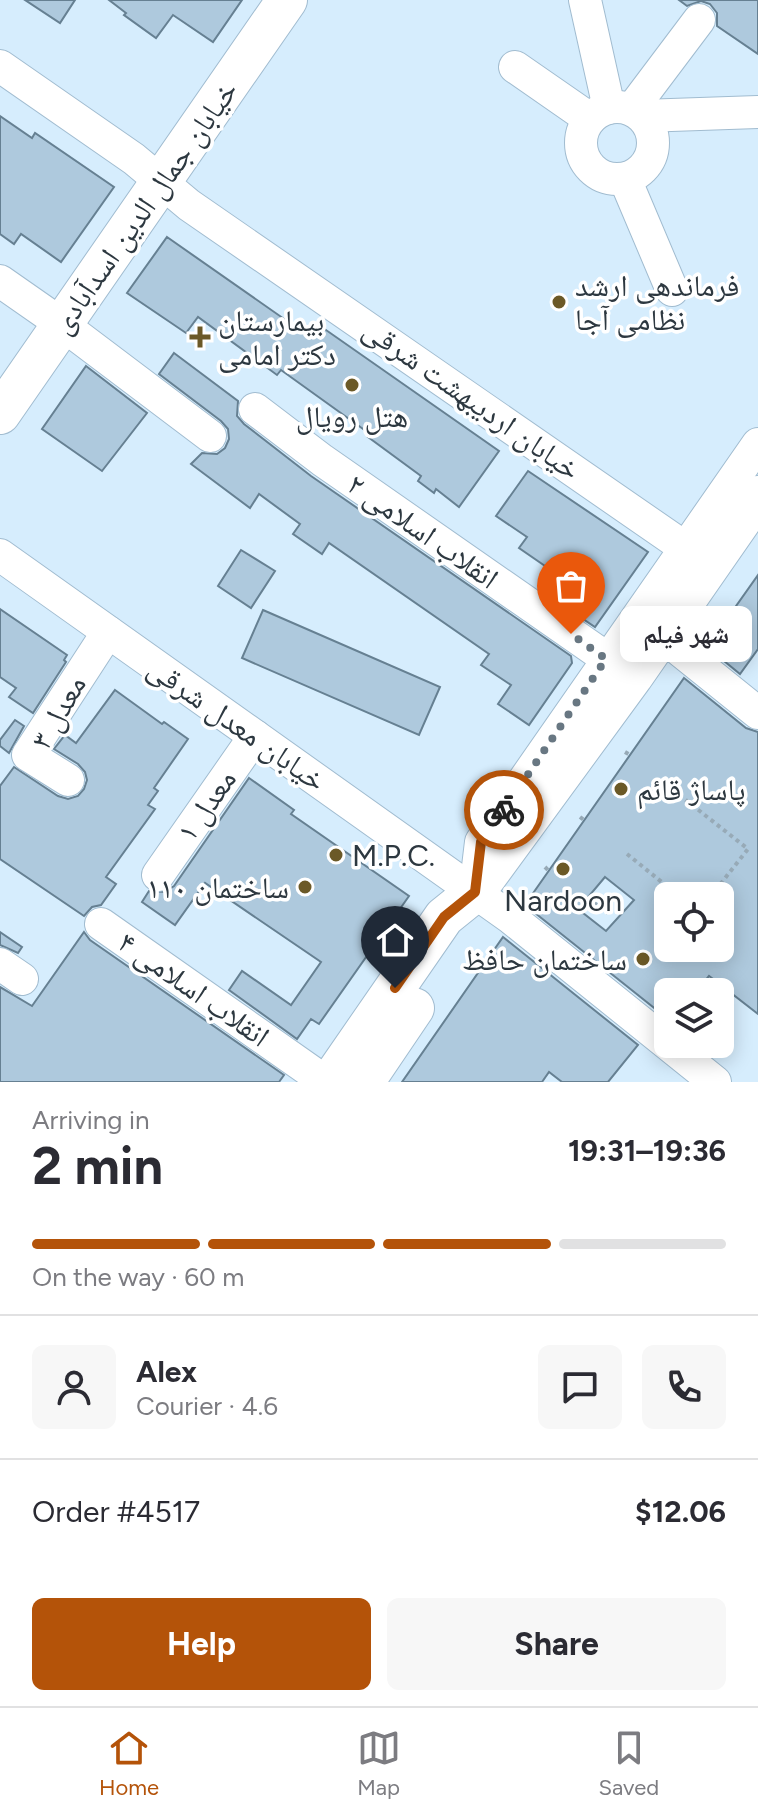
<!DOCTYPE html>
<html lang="en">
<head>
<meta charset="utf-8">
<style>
	body { margin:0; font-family:Figtree,"Noto Naskh Arabic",sans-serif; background:#f7f7f7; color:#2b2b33; height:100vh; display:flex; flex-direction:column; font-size:30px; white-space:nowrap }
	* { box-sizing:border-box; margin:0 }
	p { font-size:26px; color:#7c7c81 }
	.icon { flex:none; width:44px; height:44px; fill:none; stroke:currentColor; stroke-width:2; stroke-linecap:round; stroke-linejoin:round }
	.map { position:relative; height:1082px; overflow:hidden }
	.panel { display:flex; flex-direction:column; background:#fff; flex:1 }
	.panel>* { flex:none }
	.fabs { position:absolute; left:654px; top:882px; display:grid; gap:16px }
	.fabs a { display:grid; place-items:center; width:80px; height:80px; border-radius:12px; background:#fff; box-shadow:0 4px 20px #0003; font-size:40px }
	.pin { position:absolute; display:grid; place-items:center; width:68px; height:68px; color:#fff; margin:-82px -34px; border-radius:50% 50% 50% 0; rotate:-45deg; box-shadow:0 0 8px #0007 }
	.pin .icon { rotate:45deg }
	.courier { position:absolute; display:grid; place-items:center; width:80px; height:80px; margin:-40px; border:6px solid #b45309; border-radius:50%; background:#fff; color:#222; box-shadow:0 2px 10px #0007 }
	.bubble { position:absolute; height:56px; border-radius:12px; background:#fff; box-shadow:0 4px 20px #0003; font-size:26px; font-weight:700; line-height:56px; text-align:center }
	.summary em { font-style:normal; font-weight:700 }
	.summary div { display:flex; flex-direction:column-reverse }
	.summary { display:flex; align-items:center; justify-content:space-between; height:136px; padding:0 32px }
	h1 { font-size:52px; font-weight:700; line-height:60px }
	.bar { display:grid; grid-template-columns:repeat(4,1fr); gap:12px 8px; align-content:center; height:96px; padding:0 32px }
	.bar i { height:10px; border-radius:6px; background:#e1e1e2 }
	.bar .active { background:#b45309 }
	.bar p { grid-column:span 4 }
	.line { display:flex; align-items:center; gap:20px; padding:0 32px; border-top:2px solid #e1e1e2 }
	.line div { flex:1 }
	.round { display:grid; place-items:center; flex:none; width:84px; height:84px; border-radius:12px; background:#f7f7f7 }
	.button { display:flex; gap:16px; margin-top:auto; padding:16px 32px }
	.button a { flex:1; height:92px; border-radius:12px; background:#b45309; color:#fff; font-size:32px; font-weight:700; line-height:92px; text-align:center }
	.button a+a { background:#f7f7f7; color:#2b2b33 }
	.tabs { display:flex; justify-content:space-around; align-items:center; height:112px; border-top:2px solid #e1e1e2; background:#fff; font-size:22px; color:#7c7c81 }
	.tabs a { display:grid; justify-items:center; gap:4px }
	.tabs .active { color:#b45309 }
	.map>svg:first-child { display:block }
</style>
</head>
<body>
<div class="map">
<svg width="758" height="1082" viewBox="0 0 758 1082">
	<rect width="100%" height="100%" fill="#d6edfd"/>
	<!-- building -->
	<g fill="#aec9dd" stroke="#668092" stroke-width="2" fill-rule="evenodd">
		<polygon points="25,0 75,0 60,23"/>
		<polygon points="109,0 242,0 213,42 173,15 156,38 124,15 126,13"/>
		<polygon points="679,0 758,0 758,54 717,26 717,13 710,4 701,1 687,6"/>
		<polygon points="0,116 32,138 35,133 114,187 61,262 21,234 14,244 0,234"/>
		<polygon points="167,237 307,335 316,323 499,451 459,507 436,489 434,493 418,481 421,476 368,437 370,434 281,370 277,375 198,317 186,333 127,293"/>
		<polygon points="174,353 238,401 237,416 244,424 311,476 571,656 572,663 529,725 498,704 511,685 481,665 489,654 329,543 322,554 293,534 300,524 259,494 250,508 191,464 202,453 217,454 225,448 229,439 228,429 221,421 159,374"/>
		<polygon points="86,366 147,413 102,471 42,429"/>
		<polygon points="528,471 648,552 595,627 561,604 574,586 519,548 527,537 496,516"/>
		<polygon points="241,550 275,571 251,608 218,586"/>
		<polygon points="758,575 758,649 740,674 707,647"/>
		<polygon points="0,609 67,655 64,660 66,662 33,713 9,697 16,688 0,677"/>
		<polygon points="263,610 440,687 419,735 242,658"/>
		<path d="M684 678 746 728 758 732V1014L709 976 696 992H668V1019L530 909 529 899ZM605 877 634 900 606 931 578 909ZM668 896H720V948H668Z"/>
		<polygon points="115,690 162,724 164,722 188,739 154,788 158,791 148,805 155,809 106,877 116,884 101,905 92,907 84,916 0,859 0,786 14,767 58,796 68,799 78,796 84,789 87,780 85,772 78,764 54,749 65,735 76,743"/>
		<polygon points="15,720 24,726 9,753 0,746 0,740"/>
		<polygon points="249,778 294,810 291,814 409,896 319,1024 311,1019 297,1039 229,990 242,971 291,1005 321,962 205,883 175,925 142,902 149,891 165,892 174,886"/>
		<polygon points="0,932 22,947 18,953 0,945"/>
		<polygon points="84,932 90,940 284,1075 279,1082 0,1082 0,987 32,1006"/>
		<polygon points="503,937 638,1045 608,1082 562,1082 549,1072 542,1082 402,1082"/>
	</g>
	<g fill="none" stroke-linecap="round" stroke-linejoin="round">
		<defs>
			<g id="minor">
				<polyline points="585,0 609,108"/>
				<polyline points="0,66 134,159 189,205 710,565"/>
				<polyline points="515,67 590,119"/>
				<circle cx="617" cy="143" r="36"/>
				<polyline points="632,109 699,20"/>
				<polyline points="642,116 758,112"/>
				<polyline points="625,179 672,290"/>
				<polyline points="0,281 63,325 210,436"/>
				<polyline points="255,409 322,460 625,671"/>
				<polyline points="0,555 511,918 715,1082"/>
				<polyline points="661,635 758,713"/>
				<polyline points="68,780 28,755 108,632"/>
				<polyline points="158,875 255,736"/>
				<polyline points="475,892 481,842 758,444"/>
				<polyline points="101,924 326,1082"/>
				<polyline points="0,964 22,979"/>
			</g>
			<g id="major">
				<polyline points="0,414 287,0"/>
				<polyline points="330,1082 444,917 475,892 633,676 758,496"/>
				<polyline points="364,1082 414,1008"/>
			</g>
		</defs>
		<!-- minor casing -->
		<use href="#minor" stroke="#a1bcd0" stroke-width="34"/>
		<!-- major casing -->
		<use href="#major" stroke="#a1bcd0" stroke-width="42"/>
		<!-- path -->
		<g stroke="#97aab7" stroke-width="4" stroke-dasharray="4 4" stroke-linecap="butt">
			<polyline points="625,752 630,755"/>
			<polyline points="673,790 748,849 711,896"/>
			<polyline points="580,817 584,820"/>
			<polyline points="627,854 679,896"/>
			<polyline points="545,867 549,871"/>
			<polyline points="587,898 608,913"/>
		</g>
		<!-- minor -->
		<use href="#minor" stroke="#fff" stroke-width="32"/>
		<!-- major -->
		<use href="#major" stroke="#fff" stroke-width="40"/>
	</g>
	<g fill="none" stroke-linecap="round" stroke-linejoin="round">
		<!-- done -->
		<polyline stroke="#687782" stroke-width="8" stroke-dasharray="0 14.4" points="504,810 606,659 571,634"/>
		<!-- route -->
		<polyline stroke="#b45309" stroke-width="10" points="395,988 444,917 475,892 481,842 504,810"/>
	</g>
	<!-- markers -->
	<g fill="#6b5927" stroke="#fff" stroke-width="3">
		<circle cx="559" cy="302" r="8"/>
		<path d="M196 325h8v8h8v8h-8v8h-8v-8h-8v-8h8z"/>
		<circle cx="352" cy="385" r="8"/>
		<circle cx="621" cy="789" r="8"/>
		<circle cx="336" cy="855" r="8"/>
		<circle cx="563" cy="869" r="8"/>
		<circle cx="305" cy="887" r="8"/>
		<circle cx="643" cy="959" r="8"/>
	</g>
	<g text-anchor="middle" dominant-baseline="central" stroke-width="7" stroke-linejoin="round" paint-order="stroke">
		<!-- street labels -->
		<g font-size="30" fill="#2d3840" stroke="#fff">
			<text transform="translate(144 207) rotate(-55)">خیابان جمال الدین اسدآبادی</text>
			<text transform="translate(472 399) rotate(35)">خیابان اردیبهشت شرقی</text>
			<text transform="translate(423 531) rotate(35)">۲ انقلاب اسلامی</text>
			<text transform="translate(58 712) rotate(-60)">۳ معدل</text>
			<text transform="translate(237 724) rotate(35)">خیابان معدل شرقی</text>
			<text transform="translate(206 805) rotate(-55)">۱ معدل</text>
			<text transform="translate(194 989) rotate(35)">۴ انقلاب اسلامی</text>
		</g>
		<!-- poi labels -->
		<g font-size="30" fill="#2d3840" stroke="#fff" text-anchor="start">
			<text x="575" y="285">فرماندهی ارشد<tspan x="575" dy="34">نظامی آجا</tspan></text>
			<text x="218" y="320">بیمارستان<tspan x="218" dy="34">دکتر امامی</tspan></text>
			<text x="352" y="416" text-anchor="middle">هتل رویال</text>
			<text x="637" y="789">پاساژ قائم</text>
			<text x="352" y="855">M.P.C.</text>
			<text x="289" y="887" text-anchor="end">ساختمان ۱۱۰</text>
			<text x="563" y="900" text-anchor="middle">Nardoon</text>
			<text x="627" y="959" text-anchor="end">ساختمان حافظ</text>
		</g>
	</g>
</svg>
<div class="fabs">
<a><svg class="icon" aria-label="locate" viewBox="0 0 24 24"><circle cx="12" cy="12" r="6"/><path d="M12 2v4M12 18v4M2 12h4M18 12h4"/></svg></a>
<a><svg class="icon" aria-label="layers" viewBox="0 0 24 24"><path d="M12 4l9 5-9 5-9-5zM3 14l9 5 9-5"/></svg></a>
</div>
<div class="pin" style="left:571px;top:634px;background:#ea580c"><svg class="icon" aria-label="bag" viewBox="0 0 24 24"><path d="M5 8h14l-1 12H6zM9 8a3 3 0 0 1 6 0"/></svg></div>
<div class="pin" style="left:395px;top:988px;background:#1f2937"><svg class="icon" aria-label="home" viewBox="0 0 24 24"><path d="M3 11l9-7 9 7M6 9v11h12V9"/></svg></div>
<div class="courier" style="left:504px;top:810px"><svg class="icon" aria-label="bike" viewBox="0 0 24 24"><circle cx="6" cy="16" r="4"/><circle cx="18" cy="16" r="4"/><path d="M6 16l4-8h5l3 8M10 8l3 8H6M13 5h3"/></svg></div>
<div class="bubble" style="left:620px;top:606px;width:132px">شهر فیلم</div>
</div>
<section class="panel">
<div class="summary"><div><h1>2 min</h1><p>Arriving in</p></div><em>19:31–19:36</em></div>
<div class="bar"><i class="active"></i><i class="active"></i><i class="active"></i><i></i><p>On the way · 60 m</p></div>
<div class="line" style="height:144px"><a class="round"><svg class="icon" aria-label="person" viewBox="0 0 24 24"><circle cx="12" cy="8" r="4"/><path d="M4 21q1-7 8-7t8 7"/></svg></a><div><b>Alex</b><p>Courier · 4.6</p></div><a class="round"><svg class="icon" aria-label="chat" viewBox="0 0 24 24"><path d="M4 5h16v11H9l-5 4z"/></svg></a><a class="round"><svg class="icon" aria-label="phone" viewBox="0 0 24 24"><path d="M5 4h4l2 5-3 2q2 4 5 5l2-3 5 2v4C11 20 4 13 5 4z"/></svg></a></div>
<div class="line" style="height:104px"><div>Order #4517</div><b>$12.06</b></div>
<div class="button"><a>Help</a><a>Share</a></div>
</section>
<nav class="tabs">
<a class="active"><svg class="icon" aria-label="home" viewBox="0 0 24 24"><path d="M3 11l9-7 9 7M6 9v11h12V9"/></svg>Home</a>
<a><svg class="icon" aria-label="map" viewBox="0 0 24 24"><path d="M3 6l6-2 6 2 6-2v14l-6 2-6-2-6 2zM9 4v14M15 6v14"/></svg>Map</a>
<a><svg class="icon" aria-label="saved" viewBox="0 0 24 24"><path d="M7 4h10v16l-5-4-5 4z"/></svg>Saved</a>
</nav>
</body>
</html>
